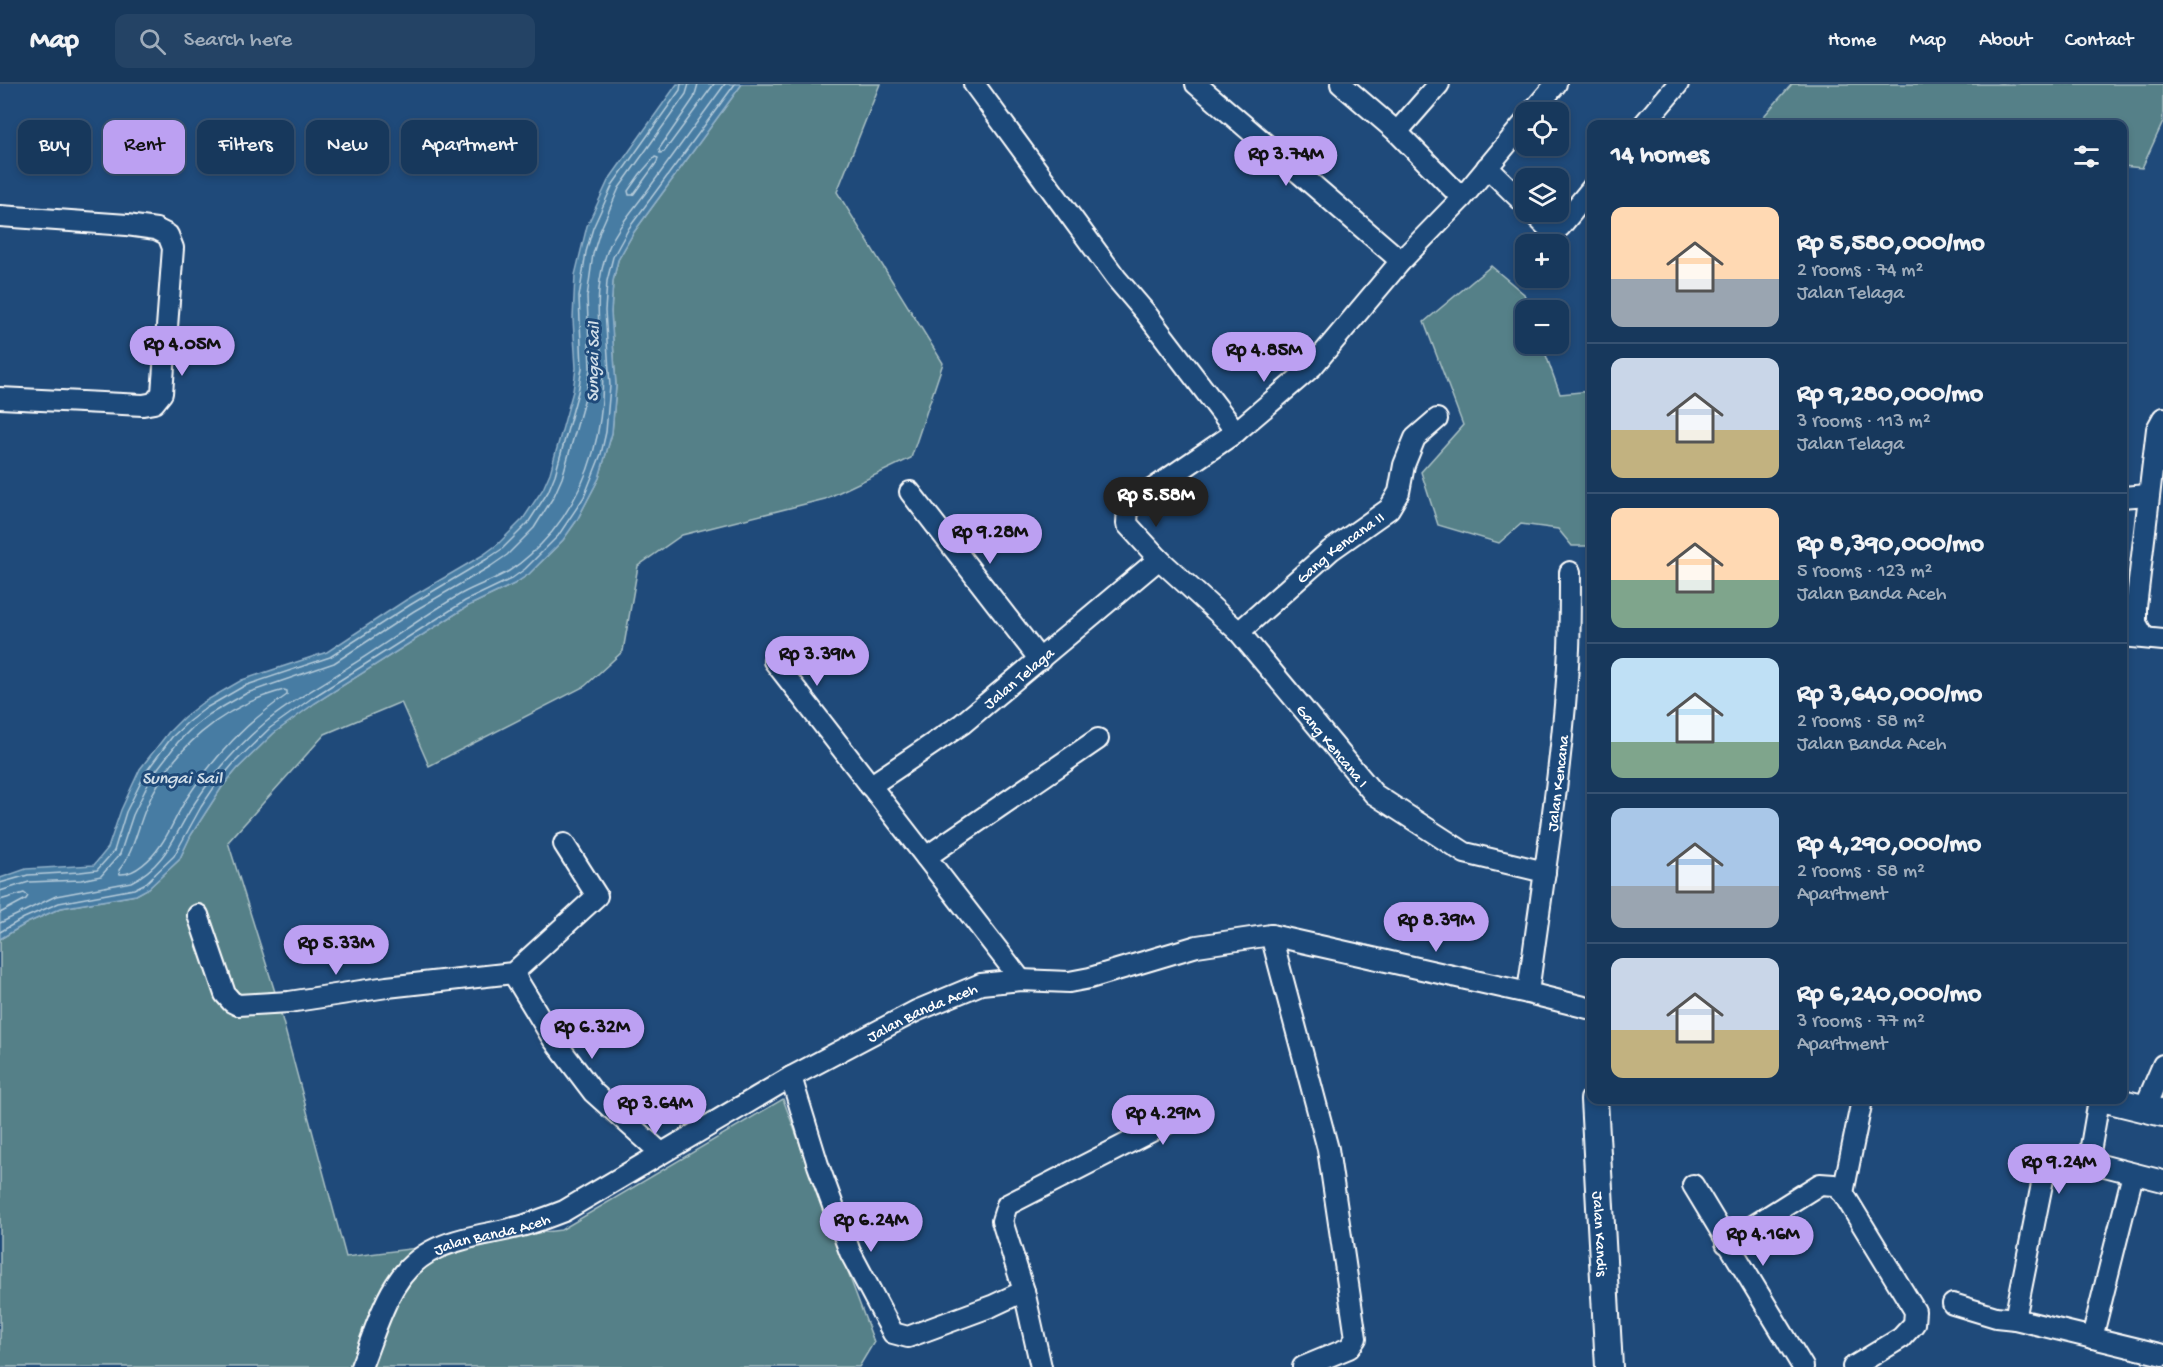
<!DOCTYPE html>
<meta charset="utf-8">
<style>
body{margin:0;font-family:"Gochi Hand",sans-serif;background:#244365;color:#f1f3f6;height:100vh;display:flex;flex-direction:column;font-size:22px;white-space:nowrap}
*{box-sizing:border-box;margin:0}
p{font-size:20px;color:#9eacbb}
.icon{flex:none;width:33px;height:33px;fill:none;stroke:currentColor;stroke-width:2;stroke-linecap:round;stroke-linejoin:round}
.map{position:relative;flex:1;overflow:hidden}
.drawer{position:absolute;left:1587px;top:36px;width:540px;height:984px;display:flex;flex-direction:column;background:#17385c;border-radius:12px;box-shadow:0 3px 9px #0003,0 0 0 2px #365272}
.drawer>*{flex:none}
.hud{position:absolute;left:18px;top:36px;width:570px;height:54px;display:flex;gap:12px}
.fabs{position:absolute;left:1515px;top:18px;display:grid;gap:12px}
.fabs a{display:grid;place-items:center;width:54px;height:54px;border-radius:12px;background:#17385c;box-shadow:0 3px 9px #0003,0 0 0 2px #365272;font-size:30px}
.price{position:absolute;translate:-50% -51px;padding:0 14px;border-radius:21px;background:#bca0f2;color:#111;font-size:20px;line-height:39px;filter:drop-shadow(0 2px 3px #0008)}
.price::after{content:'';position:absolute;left:50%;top:36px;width:18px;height:14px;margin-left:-9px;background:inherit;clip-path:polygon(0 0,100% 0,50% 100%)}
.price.active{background:#222;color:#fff}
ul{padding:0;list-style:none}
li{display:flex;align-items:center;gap:18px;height:150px;padding:0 24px}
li+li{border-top:2px solid #365272}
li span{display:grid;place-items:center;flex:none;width:168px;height:120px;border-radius:12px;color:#555}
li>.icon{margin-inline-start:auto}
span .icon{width:72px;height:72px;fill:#fffc;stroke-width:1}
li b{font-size:26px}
h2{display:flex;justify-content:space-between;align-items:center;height:72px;padding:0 24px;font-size:26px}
.pill{padding:0 21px;border-radius:12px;background:#17385c;box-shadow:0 3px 9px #0003,0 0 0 2px #365272;font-size:21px;line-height:54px}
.pill.active{background:#bca0f2;color:#111}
header{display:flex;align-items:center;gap:36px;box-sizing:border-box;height:84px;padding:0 30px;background:#17385c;border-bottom:2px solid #365272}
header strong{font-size:28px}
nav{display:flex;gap:33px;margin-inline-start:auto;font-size:21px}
.search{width:420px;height:54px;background:#244365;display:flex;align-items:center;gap:15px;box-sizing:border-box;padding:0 21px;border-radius:12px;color:#9eacbb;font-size:22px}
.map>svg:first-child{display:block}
.green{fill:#548088;stroke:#aac0c4;stroke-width:1.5}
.water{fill:#467ca3;stroke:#90b0c8;stroke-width:1.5}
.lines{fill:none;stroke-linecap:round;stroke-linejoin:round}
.shore{stroke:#b5cbda;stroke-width:1.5}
.minor-casing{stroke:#fff;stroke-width:24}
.tertiary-casing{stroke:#fff;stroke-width:30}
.minor{stroke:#1f4a7a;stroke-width:20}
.tertiary{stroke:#1f4a7a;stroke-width:26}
.labels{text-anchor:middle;stroke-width:6;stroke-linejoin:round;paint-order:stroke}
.street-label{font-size:16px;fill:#fff;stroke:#1f4a7a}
.water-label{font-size:18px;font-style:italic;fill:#d1dee8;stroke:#1f4a7a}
</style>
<header>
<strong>Map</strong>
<div class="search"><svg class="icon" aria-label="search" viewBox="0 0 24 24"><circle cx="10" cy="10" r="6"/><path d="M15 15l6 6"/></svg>Search here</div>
<nav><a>Home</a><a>Map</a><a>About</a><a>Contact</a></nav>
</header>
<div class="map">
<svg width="2163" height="1283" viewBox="0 0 2163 1283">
<rect width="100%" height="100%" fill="#1f4a7a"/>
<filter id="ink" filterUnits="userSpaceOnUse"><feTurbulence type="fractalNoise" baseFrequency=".0167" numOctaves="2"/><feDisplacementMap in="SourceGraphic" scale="12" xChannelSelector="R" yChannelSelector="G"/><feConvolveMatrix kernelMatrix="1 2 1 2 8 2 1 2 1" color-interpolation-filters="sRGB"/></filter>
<g filter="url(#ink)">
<path class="green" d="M742,0H880L837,108L943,279L911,374L825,415L682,451L638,482L623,567L585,602L429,682L401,618L325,650L228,758L275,908L346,1173L561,1146L783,1015L874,1258L859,1283H0V855L27,839L61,824L136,811L149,804L179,776L191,751L222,703L238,684L274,649L315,619L468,522L514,500L529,490L563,456L577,436L599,394L612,349L616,302L611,228L613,197L618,176L634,148Z
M1792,0H2163V38L2142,84L2123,82L2122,40H1757Z
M1491,182L1524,210L1530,226H1526V260H1542L1560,310L1591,307V462H1572L1558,445L1521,440L1499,459L1438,441L1421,388L1463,341L1424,238Z"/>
<path class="water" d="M677,0H742L634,148L618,176L613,197L611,228L616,302L612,349L599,394L577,436L563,456L529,490L514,500L468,522L315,619L274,649L238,684L222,703L191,751L179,776L149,804L136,811L61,824L27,839L0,855V794L26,785L94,781L108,764L121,726L140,685L168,649L184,633L202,619L242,596L327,568L406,516L483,471L498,460L523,435L543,405L550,389L573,307L576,284L573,235L575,191L587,142L608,97Z"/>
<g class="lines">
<path class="shore" d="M698,0L694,14L659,65L660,69L664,68L714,0
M655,73L658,74L657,78L633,111H629L628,107L640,90Z
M284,606L287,607V611C247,638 213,674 187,714C177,729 171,747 160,762C152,774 135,791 120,790L119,786C134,768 137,745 146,724C171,665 222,622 284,606Z
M0,799L28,791L80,788L97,786L114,767L126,728L146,688L172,653L188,638L206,624L244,602L330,573L410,521L487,475L502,465L528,439L548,408L555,391L578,308L582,284L579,213L586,168L593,144L613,100L680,6L681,0
M0,807L29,798L81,796L101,792L120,770L133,731L152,692L178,658L193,643L210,630L247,609L334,579L414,527L491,482L507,471L534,444L554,412L562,394L586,310L590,284L587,213L593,170L600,147L619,104L686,10L689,0
M0,816L24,809L28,812L26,815L0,829
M0,839L56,812L131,798C168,780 175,748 196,717C216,687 239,661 266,638C292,616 322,601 350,582C387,559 423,532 461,510C477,501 494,496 509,487C525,477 540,462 552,448C591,400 606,340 602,279C599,243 594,209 605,174C612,149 632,127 647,107C673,71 699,36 725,0
M0,848L24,834L59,819L134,805L146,799L174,772L201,723L217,699L234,679L270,644L312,614L465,517L511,495L525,485L558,452L584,413L601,370L606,348L610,302L605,227L607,197L613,173L629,144L735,0"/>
<defs>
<g id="minor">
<path d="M974,0L1116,194L1145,228L1236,348"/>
<path d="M1196,0L1401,177"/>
<path d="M1341,0L1397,48L1462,114"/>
<path d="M1532,28L1556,0"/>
<path id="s1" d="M1526,37L1462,114L1401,177L1312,283L1236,348L1128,422L1127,440L1159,475L1239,548L1374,710L1465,769L1545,788"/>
<path d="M1644,40L1678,0"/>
<path d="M1397,48L1439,0"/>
<path d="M1487,83L1526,121"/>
<path d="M1532,128L1550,146L1560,143L1592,104"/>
<path d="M0,132L127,141L156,145L168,151L173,164L162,309L154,319L143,321L0,314"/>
<path d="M910,408L1040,576"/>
<path d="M2122,413L2148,411"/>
<path id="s2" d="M1239,548L1331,466L1389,425L1399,408L1404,381L1415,354L1437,335"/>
<path d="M2122,552L2163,556"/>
<path d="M2144,553L2136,539V523L2157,345L2163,334"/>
<path d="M774,577L1021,896"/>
<path id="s3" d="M870,702L962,640L1159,475"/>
<path d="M926,773L1098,655"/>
<path d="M198,831L225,910L232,918L238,921L289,918L387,903L513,889L597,812L564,760"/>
<path d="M1271,851L1328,1065L1356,1254L1349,1264L1303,1283"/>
<path d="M513,889L553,955L593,1008L661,1069"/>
<path id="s4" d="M1528,909C1543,794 1563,680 1569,565C1570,540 1570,514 1570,488"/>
<path d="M791,993L818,1081L850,1168L893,1249L908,1253L992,1222L1024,1207"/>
<path d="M2145,1023L2163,981"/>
<path d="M2085,1077L2163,1097"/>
<path d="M1693,1101L1803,1283"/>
<path d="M1843,1109L1862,1016"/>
<path d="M1726,1159L1820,1100L1834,1101L1843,1109L1915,1227L1914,1240L1901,1254L1853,1283"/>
<path d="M1953,1220L1996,1233L2015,1235L2163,1271"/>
<path d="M2015,1235L2045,1085C2058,1071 2068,1075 2085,1077L2090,1068L2099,1016"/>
<path d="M2092,1254L2133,1090"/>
<path id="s5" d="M361,1283C371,1258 381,1224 395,1202C425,1152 476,1155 525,1141C538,1137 551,1132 564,1127L791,993L916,927L981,900L1021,896L1069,898L1090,894L1197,862L1271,851L1528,909L1592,925"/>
<path d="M1041,1283L1024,1207L1002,1137L1007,1121L1183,1031"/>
</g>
<g id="tertiary">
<path id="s6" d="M1594,1016L1609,1283"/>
<path d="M2110,1016L2163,1029"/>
</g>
</defs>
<use href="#minor" class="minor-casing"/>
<use href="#tertiary" class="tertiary-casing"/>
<use href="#minor" class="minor"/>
<use href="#tertiary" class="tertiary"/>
</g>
</g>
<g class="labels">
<g class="street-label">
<text dy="6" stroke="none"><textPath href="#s2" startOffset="132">Gang Kencana II</textPath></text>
<text dy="6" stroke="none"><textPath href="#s3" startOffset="184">Jalan Telaga</textPath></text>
<text dy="6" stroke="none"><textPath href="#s1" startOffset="878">Gang Kencana I</textPath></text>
<text dy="6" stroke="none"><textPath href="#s4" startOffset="212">Jalan Kencana</textPath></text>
<text dy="6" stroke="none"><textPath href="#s5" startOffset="688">Jalan Banda Aceh</textPath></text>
<text dy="6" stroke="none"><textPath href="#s5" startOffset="202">Jalan Banda Aceh</textPath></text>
<text dy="6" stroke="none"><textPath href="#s6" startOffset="134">Jalan Kandis</textPath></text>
</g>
<g class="water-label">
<text transform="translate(592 278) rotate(-89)" y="6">Sungai Sail</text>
<text x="182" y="699">Sungai Sail</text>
</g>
</g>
</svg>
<div class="fabs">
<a><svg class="icon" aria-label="locate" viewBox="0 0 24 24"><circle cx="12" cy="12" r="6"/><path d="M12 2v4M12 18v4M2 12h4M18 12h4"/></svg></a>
<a><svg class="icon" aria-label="layers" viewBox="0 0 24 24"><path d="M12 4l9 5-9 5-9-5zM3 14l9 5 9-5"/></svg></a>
<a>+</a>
<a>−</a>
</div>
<b class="price" style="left:1286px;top:103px">Rp 3.74M</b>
<b class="price" style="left:182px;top:293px">Rp 4.05M</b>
<b class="price" style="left:1264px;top:299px">Rp 4.85M</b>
<b class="price active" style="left:1156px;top:444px">Rp 5.58M</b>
<b class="price" style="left:990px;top:481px">Rp 9.28M</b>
<b class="price" style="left:817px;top:603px">Rp 3.39M</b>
<b class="price" style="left:1436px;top:869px">Rp 8.39M</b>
<b class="price" style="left:336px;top:892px">Rp 5.33M</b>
<b class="price" style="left:592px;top:976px">Rp 6.32M</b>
<b class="price" style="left:655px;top:1052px">Rp 3.64M</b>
<b class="price" style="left:1163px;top:1062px">Rp 4.29M</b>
<b class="price" style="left:2059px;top:1111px">Rp 9.24M</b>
<b class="price" style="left:871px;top:1169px">Rp 6.24M</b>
<b class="price" style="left:1763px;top:1183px">Rp 4.16M</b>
<div class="hud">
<a class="pill">Buy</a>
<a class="pill active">Rent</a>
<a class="pill">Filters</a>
<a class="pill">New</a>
<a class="pill">Apartment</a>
</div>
<section class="drawer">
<h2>14 homes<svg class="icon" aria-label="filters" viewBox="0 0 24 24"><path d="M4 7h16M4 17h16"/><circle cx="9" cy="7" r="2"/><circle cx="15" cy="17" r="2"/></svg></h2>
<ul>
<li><span style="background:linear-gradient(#ffd9b3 60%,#9aa5b1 0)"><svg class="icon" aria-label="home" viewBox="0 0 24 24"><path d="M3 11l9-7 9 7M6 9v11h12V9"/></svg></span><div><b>Rp 5,580,000/mo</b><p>2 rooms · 74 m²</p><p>Jalan Telaga</p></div></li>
<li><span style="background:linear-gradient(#c9d6e8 60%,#c2b280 0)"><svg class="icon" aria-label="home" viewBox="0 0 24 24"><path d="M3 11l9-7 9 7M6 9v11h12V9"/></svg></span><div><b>Rp 9,280,000/mo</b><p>3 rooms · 113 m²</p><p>Jalan Telaga</p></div></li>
<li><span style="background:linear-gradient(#ffd9b3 60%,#7fa58c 0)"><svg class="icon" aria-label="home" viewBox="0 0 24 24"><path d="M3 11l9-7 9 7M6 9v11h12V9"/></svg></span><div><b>Rp 8,390,000/mo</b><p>5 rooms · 123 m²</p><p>Jalan Banda Aceh</p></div></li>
<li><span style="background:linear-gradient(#bfe0f5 70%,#7fa58c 0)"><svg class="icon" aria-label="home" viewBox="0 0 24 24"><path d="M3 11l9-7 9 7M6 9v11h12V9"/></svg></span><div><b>Rp 3,640,000/mo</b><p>2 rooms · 58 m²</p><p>Jalan Banda Aceh</p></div></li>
<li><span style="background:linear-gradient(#a9c7e8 65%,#9aa5b1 0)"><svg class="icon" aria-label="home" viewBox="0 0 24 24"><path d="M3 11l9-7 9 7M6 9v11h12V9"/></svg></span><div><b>Rp 4,290,000/mo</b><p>2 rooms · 58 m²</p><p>Apartment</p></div></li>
<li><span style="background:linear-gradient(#c9d6e8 60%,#c2b280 0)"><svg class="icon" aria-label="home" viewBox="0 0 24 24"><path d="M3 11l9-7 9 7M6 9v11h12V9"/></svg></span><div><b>Rp 6,240,000/mo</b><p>3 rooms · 77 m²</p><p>Apartment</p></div></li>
</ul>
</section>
</div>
